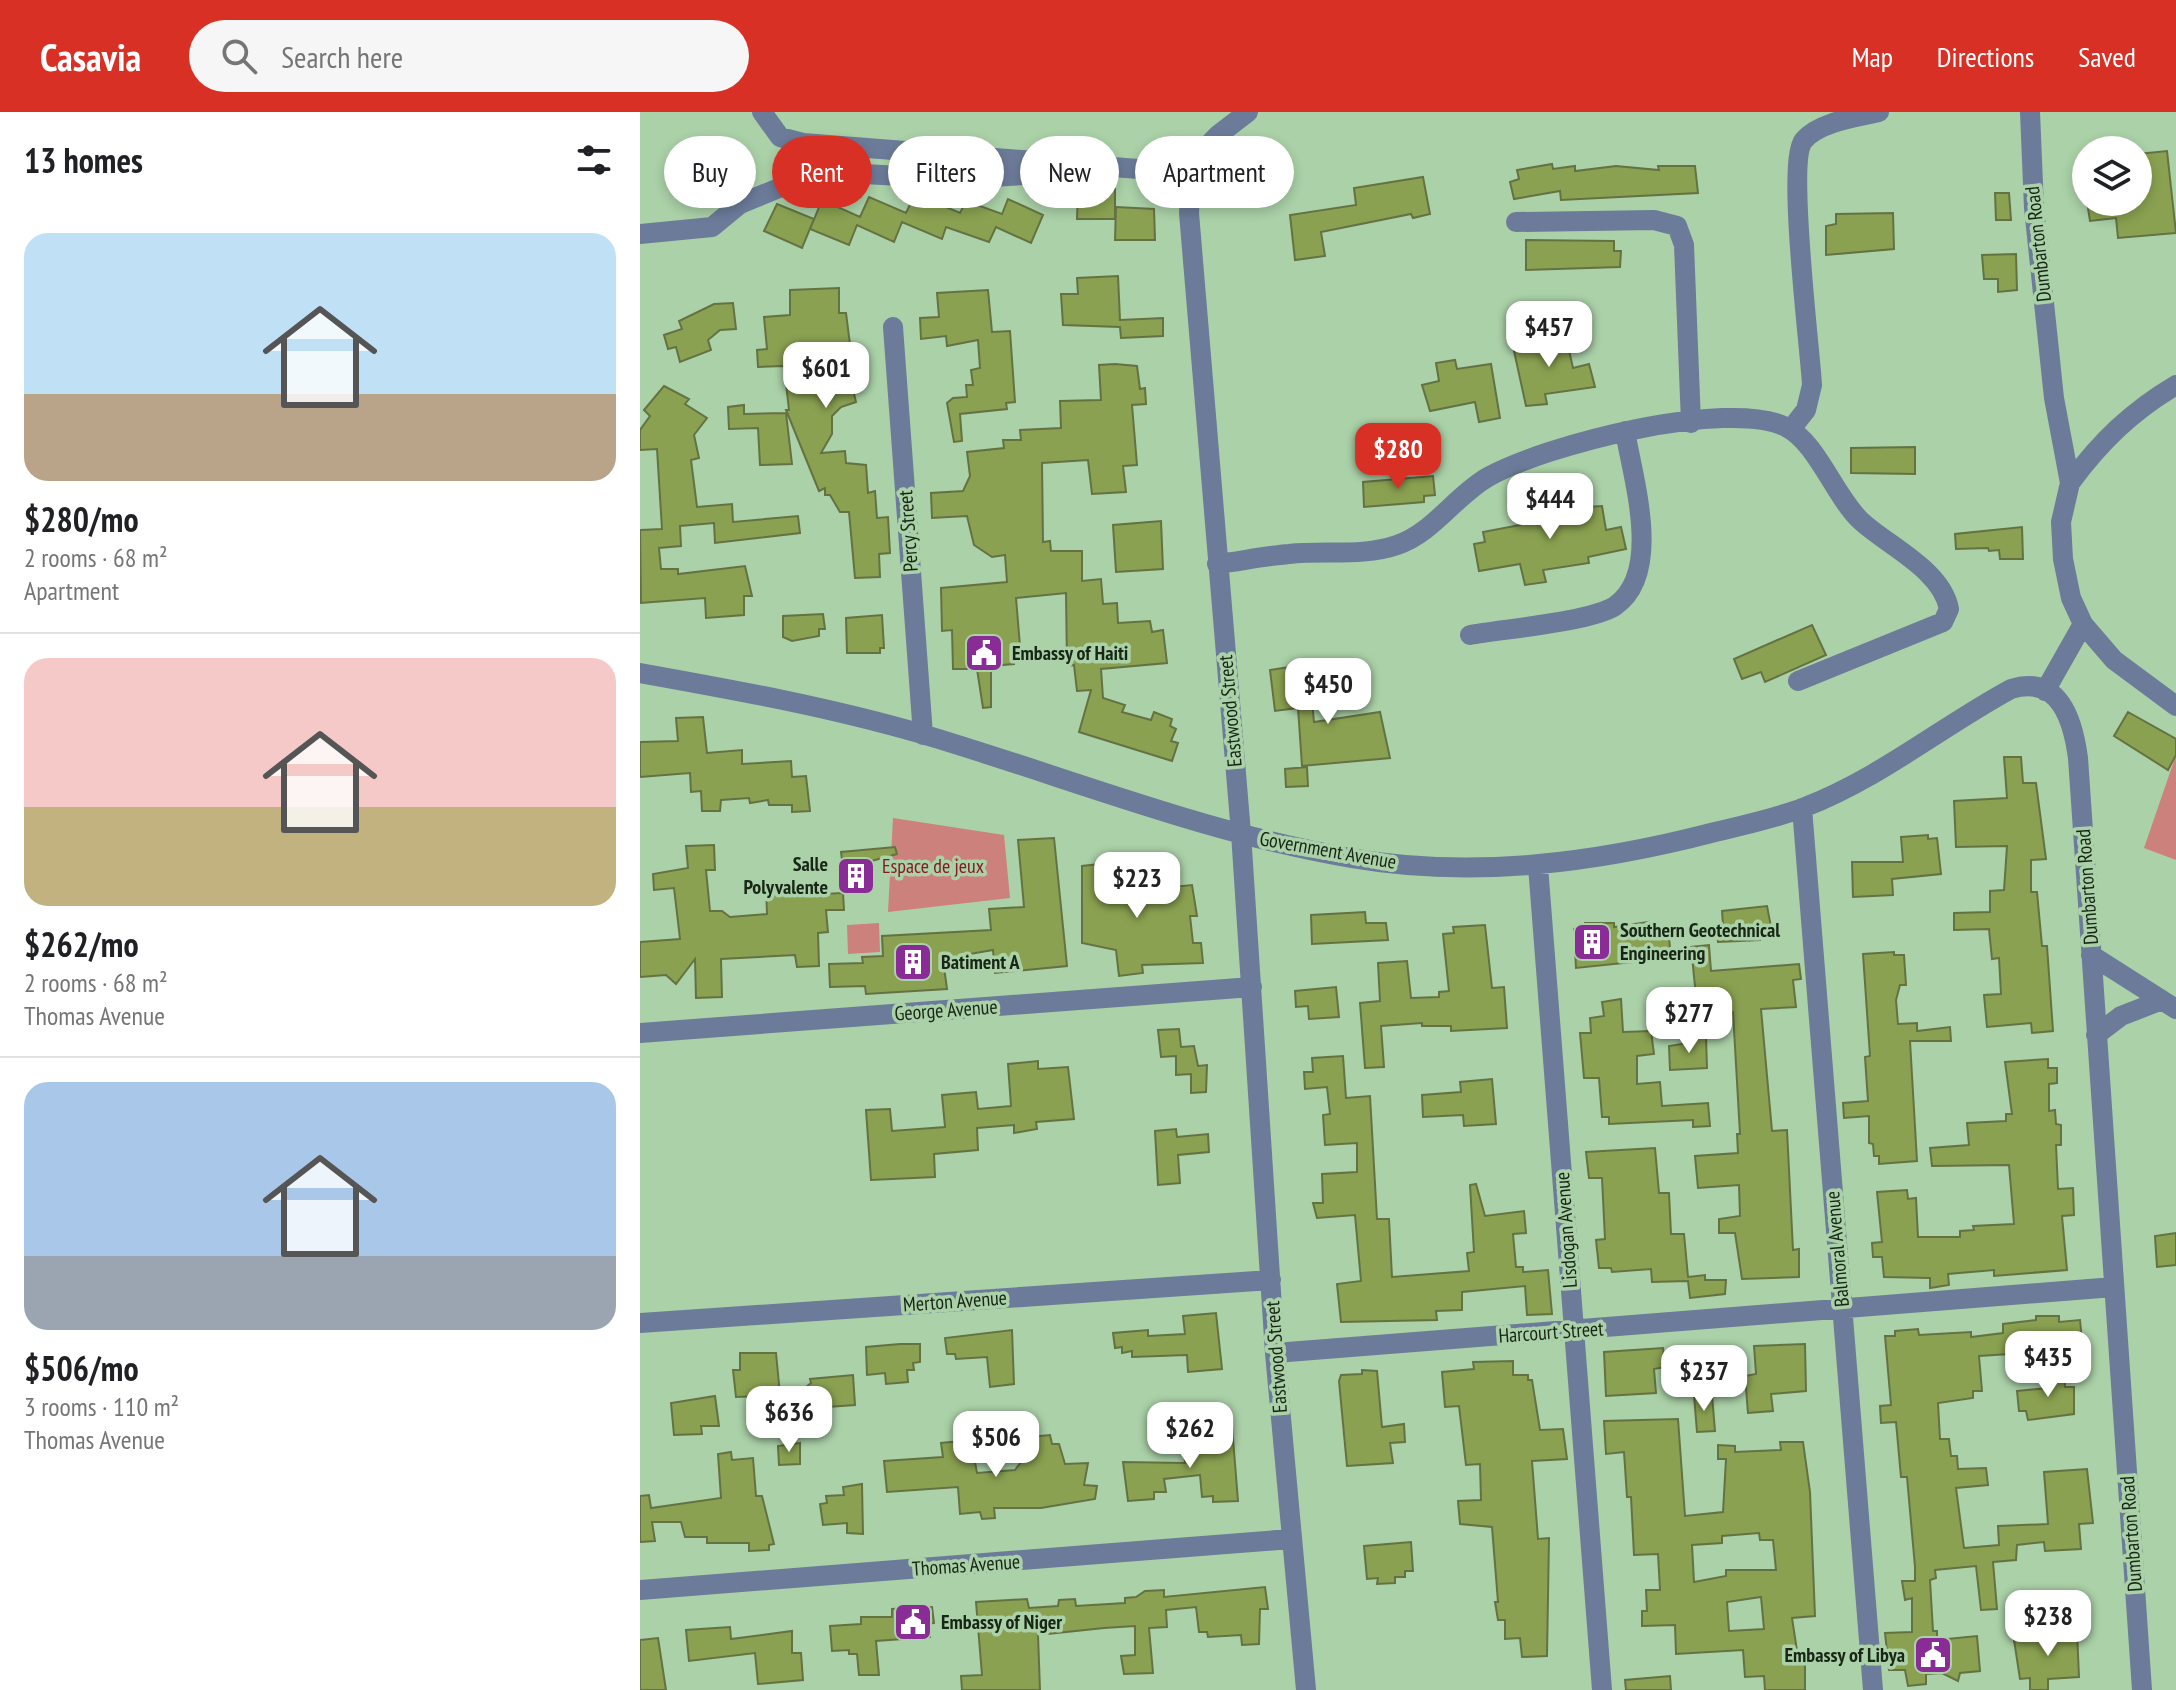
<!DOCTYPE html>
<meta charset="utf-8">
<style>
body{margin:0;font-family:"PT Sans Narrow",sans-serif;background:#f6f6f6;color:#202124;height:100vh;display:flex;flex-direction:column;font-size:30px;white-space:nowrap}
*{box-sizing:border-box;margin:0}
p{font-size:26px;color:#757577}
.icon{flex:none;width:44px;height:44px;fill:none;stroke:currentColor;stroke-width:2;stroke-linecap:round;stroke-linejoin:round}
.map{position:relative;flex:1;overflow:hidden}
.details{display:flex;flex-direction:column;background:#fff;width:640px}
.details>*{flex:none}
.banner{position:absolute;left:24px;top:24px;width:760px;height:72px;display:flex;gap:16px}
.buttons{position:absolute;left:1432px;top:24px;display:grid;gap:16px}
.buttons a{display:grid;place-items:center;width:80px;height:80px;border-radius:50%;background:#fff;box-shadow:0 4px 12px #0003;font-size:40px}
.price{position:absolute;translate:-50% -68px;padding:0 18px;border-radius:16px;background:#fff;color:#222;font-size:26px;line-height:52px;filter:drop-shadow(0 2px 4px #0008)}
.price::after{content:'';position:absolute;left:50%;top:48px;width:24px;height:18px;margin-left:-12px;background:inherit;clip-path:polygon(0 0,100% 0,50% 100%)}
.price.current{background:#d93025;color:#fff}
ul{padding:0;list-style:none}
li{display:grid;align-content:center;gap:16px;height:424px;padding:0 24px}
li+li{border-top:2px solid #e0e0e0}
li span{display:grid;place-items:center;height:248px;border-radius:24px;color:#555}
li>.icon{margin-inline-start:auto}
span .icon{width:144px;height:144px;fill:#fffc;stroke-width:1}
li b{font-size:34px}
h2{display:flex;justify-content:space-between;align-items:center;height:96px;padding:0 24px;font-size:34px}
.tag{padding:0 28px;border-radius:36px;background:#fff;box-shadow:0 4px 12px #0003;font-size:28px;line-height:72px}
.tag.current{background:#d93025;color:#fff}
header{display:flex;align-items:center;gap:48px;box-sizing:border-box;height:112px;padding:0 40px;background:#d93025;color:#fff}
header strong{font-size:38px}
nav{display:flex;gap:44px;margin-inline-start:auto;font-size:28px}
.search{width:560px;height:72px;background:#f6f6f6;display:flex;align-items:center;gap:20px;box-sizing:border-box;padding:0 28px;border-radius:44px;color:#757577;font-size:30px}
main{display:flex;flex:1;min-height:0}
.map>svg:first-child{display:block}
.green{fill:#cd817d}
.building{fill:#8aa151;stroke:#647243;stroke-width:2;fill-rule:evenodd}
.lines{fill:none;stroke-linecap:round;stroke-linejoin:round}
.minor{stroke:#6c7b99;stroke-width:20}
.labels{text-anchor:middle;stroke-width:7;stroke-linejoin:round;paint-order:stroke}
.street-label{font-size:20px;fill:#182616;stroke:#abd1a8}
.poi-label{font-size:20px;font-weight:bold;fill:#182616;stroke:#abd1a8;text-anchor:start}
.park-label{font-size:20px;fill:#841b23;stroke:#abd1a8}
</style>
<header>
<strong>Casavia</strong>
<div class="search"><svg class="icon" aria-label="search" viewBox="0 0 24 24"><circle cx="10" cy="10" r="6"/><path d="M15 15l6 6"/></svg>Search here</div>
<nav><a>Map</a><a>Directions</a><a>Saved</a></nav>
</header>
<main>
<section class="details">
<h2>13 homes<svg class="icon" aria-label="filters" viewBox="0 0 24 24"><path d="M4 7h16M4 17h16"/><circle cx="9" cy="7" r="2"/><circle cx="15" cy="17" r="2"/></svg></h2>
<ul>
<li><span style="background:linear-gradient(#bfe0f5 65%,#b9a48a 0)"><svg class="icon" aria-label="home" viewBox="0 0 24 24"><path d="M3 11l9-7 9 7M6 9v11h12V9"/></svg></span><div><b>$280/mo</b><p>2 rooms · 68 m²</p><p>Apartment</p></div></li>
<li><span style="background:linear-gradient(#f6c9c9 60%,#c2b280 0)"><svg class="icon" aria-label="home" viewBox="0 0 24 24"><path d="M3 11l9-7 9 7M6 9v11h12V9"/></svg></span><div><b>$262/mo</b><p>2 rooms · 68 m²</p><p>Thomas Avenue</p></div></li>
<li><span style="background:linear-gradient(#a9c7e8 70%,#9aa5b1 0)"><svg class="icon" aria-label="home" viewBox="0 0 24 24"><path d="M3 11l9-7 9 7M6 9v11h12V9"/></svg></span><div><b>$506/mo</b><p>3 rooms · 110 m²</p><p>Thomas Avenue</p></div></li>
</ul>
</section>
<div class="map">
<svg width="1536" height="1578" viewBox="0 0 1536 1578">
<rect width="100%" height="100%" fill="#abd1a8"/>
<path class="green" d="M1535,646H1536V748L1504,736Z
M253,706L364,723L370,786L248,800Z
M239,811L240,840L208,842L207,813Z"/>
<path class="building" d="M1527,39L1536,121L1478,126L1476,106L1450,109L1447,90H1498V42Z
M912,52L913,57L935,54V59L976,54L1019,58L1018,54H1055L1058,81L921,88L920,79L874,87L870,70L879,67L877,58Z
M783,65L790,102L773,106L771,102L681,120L685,144L655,148L650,103L716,93L714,76Z
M468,75L475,77V107H437L438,78Z
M1355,81H1369L1371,108H1356Z
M275,82L320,101L326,89L362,102L368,87L403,103L391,131L356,115L349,130L306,115L302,127L262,110L254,130L217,113L209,133L170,117L182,88L220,105L229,85L266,101Z
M137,92L174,107L162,136L124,119Z
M476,95L514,97L515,128H475Z
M1253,101L1254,137L1186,143V114L1196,112V102Z
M886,128L974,129V139H981L980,155L886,158Z
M1376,142L1377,178L1358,180V167H1344L1342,143Z
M478,164L480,208L523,206V224L481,226L480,215L423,213L421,182H438L437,166Z
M199,176V201H206L212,248H218L220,269H211L216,290L201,295L192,304V322L181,341L205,339L206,351L226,353L228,381L235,379L237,406L248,405L250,441L239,442L240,465L215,466L209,400H200L190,383H185V376L179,379L146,298H149L144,254L118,255L117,238L127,237L124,205L150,203V178Z
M348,178L352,220L370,219L375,290L366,291L367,297L320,302L322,329L314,330L307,291L313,286L327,285L326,273H333L331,258L340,256L338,228L307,234L306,224L281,227L280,206L299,205L297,181Z
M93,191L96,217L80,218L68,228L71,238L40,250L36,235L28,237L24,223L42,217L39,209L74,192Z
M906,214L910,233L927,229L933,256L949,252L955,275L905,282L907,292L886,294L874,239L891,236L888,218Z
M815,248L817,257L851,252L860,306L839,310L835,290L790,299L782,273L799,269L796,251Z
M475,252L497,254L500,277L505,276L506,292L492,293L497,353L483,354L486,380L452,382L448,348L402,351L403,430L410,429L411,439H442V469L461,467L463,492L477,491L478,511L510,509L512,520L523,518L527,551L461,557L463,586L485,593L482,600L511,608L514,600L532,607L530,614L536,617L531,629L538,631L532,649L439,620L451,578L437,579L434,553L427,554L426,481L376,486L380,534H374V552L351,554V595L343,596L337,557H313L312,518L302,519L301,476L367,470L365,443L352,445L334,433L327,404L292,406L291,381L323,379L330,364L327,340L364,336L363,328H381L380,318L421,316L420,289L461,288L459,253Z
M24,274L49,287L45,292L67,306L54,323L59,346L51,348L57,395L92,392L93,410L158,404L160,421L75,431L74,411L40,414L41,434L19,436L21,457H38V462L105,454L112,484H104V503L66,506L65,486L1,491L0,418L22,417L17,337L0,338V318L10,304L4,298Z
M104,293V302L146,301L152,352L120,353L118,316L89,317L88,295Z
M1275,335V362L1211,361V336Z
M793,364L795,383L784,384V390L724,395L723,370Z
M945,386L947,395L962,394L966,418L981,415L986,437L948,445L949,451L903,458L906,470L885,473L880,452L839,459L834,432L845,430L843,420L880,413L878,405L915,399L914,390Z
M521,409L523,457L476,460L473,413Z
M1382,415L1383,447H1360L1359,438L1349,439L1348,436L1316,437L1315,422Z
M183,502L185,517H179V524L152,529L143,525V504Z
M242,503L244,536H240V541H207L206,506Z
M1172,513L1186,543L1125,570L1121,560L1102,567L1094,547Z
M663,553L665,580L671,579L674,610L740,600L750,646L662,654L658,596L635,599L630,558Z
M1488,600L1536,627V643L1528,658L1474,624Z
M63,605L67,641L102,638V652L151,649L152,665L166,664L170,699L152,700V693H129L128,688L110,691L109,686L81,688L80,699H62L61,679L51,680L50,661L0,665V630L38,629L36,606Z
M1364,645H1381L1383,671H1396L1406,747L1391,748V780H1397L1402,834H1407L1413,919L1392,921L1391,911L1347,915L1344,883L1361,882L1359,846L1352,847L1349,817L1314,818V801L1350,800V779L1364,778L1367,734L1316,735L1314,689L1367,686Z
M667,655L668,674L646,675L645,657Z
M1288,723V727L1297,726L1301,762L1252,767L1253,783L1213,785L1212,750H1263L1261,725Z
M414,726L427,854L355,861L353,838L324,843V855H304L307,877L226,882L225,874L190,875L189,852L223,851L222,845L243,844L242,824L351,818L349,797L384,795L378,728Z
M74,733L75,758H66L70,799H82L90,805L127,802L126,774L161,772V783L203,781L204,798H186L188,820L178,821L179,854L157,855L155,843L81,847L82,885L56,886L55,847L36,872L26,863L0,865V830L40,827L34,776L14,778L13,762L48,756L46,734Z
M255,735L257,742L228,750L230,778L206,779L201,740Z
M488,749L492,779L552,773L557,804H550L553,831H561L563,851L502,853L503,861L479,864L476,838L442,831V754Z
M1127,794L1132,820L1120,821V828L1078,830L1077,814L1083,813L1082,799Z
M725,800L726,811H746L748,828L672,832L671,803Z
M1009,810V818L1019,817V825H1029L1031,846L936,856L934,817L945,816V811H974V815Z
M845,813L852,876L864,875L867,916L811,919V914H782V911L741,914L744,955L725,956L720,891L740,889L738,851L767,849L771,886L799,885V880L809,879L803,822L814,821L813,815Z
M1069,833L1071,859L1159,852L1161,867L1153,868L1156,895L1121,897L1132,1019L1147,1018L1153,1138L1159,1137V1165L1102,1167L1095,1121H1079V1107L1100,1104L1099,1073L1058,1076L1055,1044L1098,1041L1097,1022H1100L1093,900L1052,904L1051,885L1056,884L1051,835Z
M1254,840V843H1264L1266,873H1260L1256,888L1258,912L1277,911V919L1310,915L1311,929H1270L1277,1049L1239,1052V1044H1234L1233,1032L1229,1031V1004L1204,1006L1203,991L1228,989L1225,945L1230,944L1223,842Z
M696,875L699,905L669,907L668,894L656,895L655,879Z
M981,887L983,920L1011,919L1014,942L997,944V972L1020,970L1022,994L1068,991L1070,1014L1053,1015V1008L969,1012V1005H962L959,966H944L940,921H951L950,906L964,904L962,890Z
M539,917L541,935L554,934L558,954L567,953L566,980L551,981V962L536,963V944L521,945L518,918Z
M1066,925L1067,956L1030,958L1029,934L1048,931V926Z
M703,944L706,986L730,984L737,1107H749L752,1165L829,1159L827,1141L834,1140L830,1073L836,1072L845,1104L884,1099L886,1121L873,1122L876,1155H883V1160L908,1158L912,1202L887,1203L885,1174L822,1180V1198L796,1199L797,1208L701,1210L697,1172L721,1169L715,1103L677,1106L673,1091H683L682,1062L717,1060V1031L685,1033L683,1003L690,1002L687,975L665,977L664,960H673L672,946Z
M1408,947V956H1417V971L1409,972V999L1415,998L1416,1012L1421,1013V1033H1416L1418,1077L1433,1076L1434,1103L1422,1104L1427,1158L1354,1164V1158L1308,1162L1309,1173L1290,1176V1166L1244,1165L1242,1145H1233L1232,1131L1242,1130L1237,1080L1267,1078L1268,1087L1276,1086L1278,1125H1320V1119L1334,1118L1333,1114L1374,1112L1369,1053L1292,1054L1290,1036L1329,1033L1327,1011L1366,1009V1002H1372L1365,950Z
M398,949V957L428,955L434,1007L396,1010L397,1017L374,1021V1013L337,1016L338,1038L294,1042L295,1065L231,1068L226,998L250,997L252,1019L305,1015L302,983L336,980L338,997L371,994L368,952Z
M852,967L856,1012L824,1014L823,1003L783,1005L782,983L821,980L820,970Z
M536,1017L537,1025L568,1022L569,1040L538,1043L540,1071L518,1073L515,1019Z
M1015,1036L1019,1081H1029L1031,1122H1044L1048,1165L1065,1163V1168H1086L1085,1182L1050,1186L1048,1169L1012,1170L1011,1157L972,1160L971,1156H959L956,1128L965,1127L962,1066H949L946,1040Z
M1536,1121V1153L1517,1155L1515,1124Z
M576,1201L582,1257L548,1260L547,1243L492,1245V1239L482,1241V1235L475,1236L473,1221L508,1218V1224L545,1222L543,1204Z
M1396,1204H1419V1210L1440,1208L1442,1228L1417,1231L1418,1239L1339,1244L1342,1279H1333V1286L1298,1291L1300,1327H1309L1311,1344H1317L1318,1357L1346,1356L1348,1373L1316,1376L1324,1436L1359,1433L1358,1414L1408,1412L1404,1360L1447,1357L1453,1411L1439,1412L1441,1437L1405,1439L1404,1430L1377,1433L1376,1448L1353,1450L1357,1497L1341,1498L1336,1454L1295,1458L1296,1466L1290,1468L1293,1519H1297V1528L1337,1524L1340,1559L1320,1561L1318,1569L1302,1561L1286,1562V1572L1268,1574L1265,1558H1249L1245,1521L1272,1520V1486L1265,1488L1262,1469H1275V1455L1267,1365H1261L1256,1310L1241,1311L1240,1294L1251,1293L1245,1224H1255V1219L1278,1217L1279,1223L1331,1220V1225L1363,1221V1212L1396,1208Z
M372,1218L374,1272L350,1275L347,1245L316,1247L315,1242H307L305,1226Z
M260,1232H280V1250L273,1251L274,1258H267L268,1270L246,1272L245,1261L227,1263L226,1235Z
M1165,1232L1166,1279L1131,1282L1133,1299L1108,1301L1105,1264L1116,1262L1114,1234Z
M1023,1236L1025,1255L1014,1257L1016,1281L966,1284L964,1240Z
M100,1241H136L141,1293H120L121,1284L96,1285L93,1258H100Z
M873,1249V1263H888V1268H892L900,1318L923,1317L927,1347L892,1349L898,1427L909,1426L907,1544L882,1545L880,1526L865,1527V1508H858L855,1490H858L852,1415L820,1412L818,1389L841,1388L840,1352L826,1353L819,1294L805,1295L802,1260L834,1257L833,1250Z
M722,1258L737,1259L742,1315L764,1312L765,1330L750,1331L753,1351L707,1354L699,1269L701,1263L722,1262Z
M1424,1258L1425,1275H1434V1302L1388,1308L1386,1299H1379L1377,1279L1408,1276V1259Z
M213,1263L215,1293L173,1296L172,1288L160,1280L171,1271L170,1267Z
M1054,1283H1072L1075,1319L1057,1320Z
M75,1284L79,1314H61L62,1322L34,1323L31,1291Z
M1038,1307L1045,1404L1083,1400L1086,1347H1078V1333L1095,1334V1340L1141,1338L1140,1330H1163L1170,1380L1175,1504L1152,1506L1159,1552H1165V1578H1125L1124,1564L1105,1565L1103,1538L1036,1542L1035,1513L1002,1514V1499H1007L1006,1478H1020L1018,1442L994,1443L991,1385H987L984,1340L966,1342L964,1309ZM1119,1421L1120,1428H1133L1136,1458H1086V1464L1054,1470L1052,1433L1082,1431V1424ZM1121,1485L1124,1517L1089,1519L1087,1490Z
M592,1314L598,1389L573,1390V1384L562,1385L560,1363L524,1367L526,1380H514V1387L488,1389L483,1350L545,1351L544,1338L567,1336L565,1316Z
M410,1323L412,1332H419L425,1352L448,1351L444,1373L457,1374L455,1387L401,1396H354L355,1406L342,1407L340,1400L320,1402L318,1375L247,1380L244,1349L303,1345L301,1331L331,1328L337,1361L375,1358L390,1338V1325Z
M160,1331V1352L139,1353L138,1334Z
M91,1340L92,1348L113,1346L116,1384H122L134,1432L129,1433V1438L109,1439V1431H67V1425H45L41,1410H12L15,1429L0,1430V1384L9,1383L11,1396L81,1386L78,1342Z
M222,1372L223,1422L207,1421V1411L183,1413L180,1392L187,1391L186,1384L204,1383L203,1375Z
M771,1430L773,1459H765V1465H755V1471L737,1472L738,1466L727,1467L724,1434Z
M625,1475L628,1497H620L619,1532L602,1533L601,1523L568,1525L567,1520H559L556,1495L526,1498L527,1515L509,1516L513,1561L484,1562L481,1544L495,1543V1514L464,1516L398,1523L400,1578H322L321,1564L342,1563L336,1490L387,1487L389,1496L418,1494L419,1488L435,1487L436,1494L485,1491V1486L496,1485L505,1479L524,1478V1485Z
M292,1495L294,1511L289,1512L290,1525L236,1529L239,1563H219L217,1542H209V1538L192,1539L190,1514L221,1512V1505H252V1497Z
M90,1515L91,1527L152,1519V1541H161L163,1568L118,1572L115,1541L49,1549L46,1518Z
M1409,1519H1437L1439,1565L1408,1567V1578H1390V1566L1380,1567L1374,1528L1409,1525Z
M18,1526L26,1578H0V1528Z
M1030,1564L1031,1578H986L985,1568Z"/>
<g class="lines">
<path class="minor" d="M122,0L140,25L163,31L550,61
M608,0L578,23L552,50L549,101L601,721L635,1241L666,1578
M1390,0L1394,96L1414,286L1430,371L1421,410L1423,447L1431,486L1443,512L1405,579
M876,110L1014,108L1037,114L1044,133L1051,311
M0,122L72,115L100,92L151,71L224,62L316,67L386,63L414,55
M253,215L283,623
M1151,317L1166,298L1172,273C1170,235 1146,48 1164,28C1179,10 1217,5 1239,0
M1430,371C1460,330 1492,299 1536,273
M577,452C601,449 625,444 649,442C684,438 723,445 757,433C793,421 815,384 848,365C905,333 1088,286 1146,315C1177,330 1195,385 1221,409C1248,434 1302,458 1309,497L1303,510L1158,569
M1443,512L1474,548L1536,594
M830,523C863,517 950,510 975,494C1023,461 993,367 985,319
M0,561C95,578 189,595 282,622C424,664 564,721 711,746C833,767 956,751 1075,720C1105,713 1137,706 1165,695C1240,666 1301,615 1371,577C1420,562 1433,609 1438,646L1502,1578
M1162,696L1233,1578
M898,754L962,1578
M1451,843L1536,897
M0,921L612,875
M1456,923L1481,904L1522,888
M0,1211L631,1168
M635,1241L1474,1175
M0,1478L651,1427"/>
</g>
<defs>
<symbol id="civic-square" viewBox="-11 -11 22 22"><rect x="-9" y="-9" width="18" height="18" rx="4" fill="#892c96" stroke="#abd1a8"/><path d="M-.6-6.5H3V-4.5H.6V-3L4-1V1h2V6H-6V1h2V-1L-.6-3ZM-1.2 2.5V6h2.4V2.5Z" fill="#fff"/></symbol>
<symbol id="building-square" viewBox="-11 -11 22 22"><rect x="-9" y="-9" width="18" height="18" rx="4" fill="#892c96" stroke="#abd1a8"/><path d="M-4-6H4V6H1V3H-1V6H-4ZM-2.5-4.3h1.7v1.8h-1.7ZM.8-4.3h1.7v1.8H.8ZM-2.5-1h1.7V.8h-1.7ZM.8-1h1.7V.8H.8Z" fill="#fff"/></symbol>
</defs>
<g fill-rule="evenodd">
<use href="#civic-square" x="322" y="519" width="44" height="44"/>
<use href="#building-square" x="194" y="742" width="44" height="44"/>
<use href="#building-square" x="930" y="808" width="44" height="44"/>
<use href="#building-square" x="251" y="828" width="44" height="44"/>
<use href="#civic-square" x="251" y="1488" width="44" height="44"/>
<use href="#civic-square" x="1271" y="1521" width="44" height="44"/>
</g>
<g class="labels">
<g class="street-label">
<text transform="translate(1398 132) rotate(-96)" y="7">Dumbarton Road</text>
<text transform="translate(268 419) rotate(-94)" y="7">Percy Street</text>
<text transform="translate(590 599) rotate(-95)" y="7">Eastwood Street</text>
<text transform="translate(688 738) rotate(10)" y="7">Government Avenue</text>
<text transform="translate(1447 775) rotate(-94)" y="7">Dumbarton Road</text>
<text transform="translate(306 898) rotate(-4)" y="7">George Avenue</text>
<text transform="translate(926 1118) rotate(-94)" y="7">Lisdogan Avenue</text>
<text transform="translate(1197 1137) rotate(-95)" y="7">Balmoral Avenue</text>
<text transform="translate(315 1189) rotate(-4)" y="7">Merton Avenue</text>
<text transform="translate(911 1220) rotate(-4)" y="7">Harcourt Street</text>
<text transform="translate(636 1245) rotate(-94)" y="7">Eastwood Street</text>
<text transform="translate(1491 1422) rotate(-94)" y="7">Dumbarton Road</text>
<text transform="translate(326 1453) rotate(-4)" y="7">Thomas Avenue</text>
</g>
<g class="poi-label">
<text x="372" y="548">Embassy of Haiti</text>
<text x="188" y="759" text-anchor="end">Salle<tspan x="188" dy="23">Polyvalente</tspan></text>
<text x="980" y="825">Southern Geotechnical<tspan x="980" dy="23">Engineering</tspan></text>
<text x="301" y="857">Batiment A</text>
<text x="301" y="1517">Embassy of Niger</text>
<text x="1265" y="1550" text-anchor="end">Embassy of Libya</text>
</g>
<g class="park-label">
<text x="293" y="761">Espace de jeux</text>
</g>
</g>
</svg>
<div class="buttons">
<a><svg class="icon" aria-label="layers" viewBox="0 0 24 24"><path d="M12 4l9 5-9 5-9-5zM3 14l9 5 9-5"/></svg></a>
</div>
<b class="price" style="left:909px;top:257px">$457</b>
<b class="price" style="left:186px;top:298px">$601</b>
<b class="price current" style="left:758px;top:379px">$280</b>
<b class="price" style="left:910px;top:429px">$444</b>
<b class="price" style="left:688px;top:614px">$450</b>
<b class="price" style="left:497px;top:808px">$223</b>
<b class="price" style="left:1049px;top:943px">$277</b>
<b class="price" style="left:1408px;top:1287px">$435</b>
<b class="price" style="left:1064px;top:1301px">$237</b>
<b class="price" style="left:149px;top:1342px">$636</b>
<b class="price" style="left:550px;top:1358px">$262</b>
<b class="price" style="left:356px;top:1367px">$506</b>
<b class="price" style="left:1408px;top:1546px">$238</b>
<div class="banner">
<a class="tag">Buy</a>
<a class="tag current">Rent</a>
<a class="tag">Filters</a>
<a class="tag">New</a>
<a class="tag">Apartment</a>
</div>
</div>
</main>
